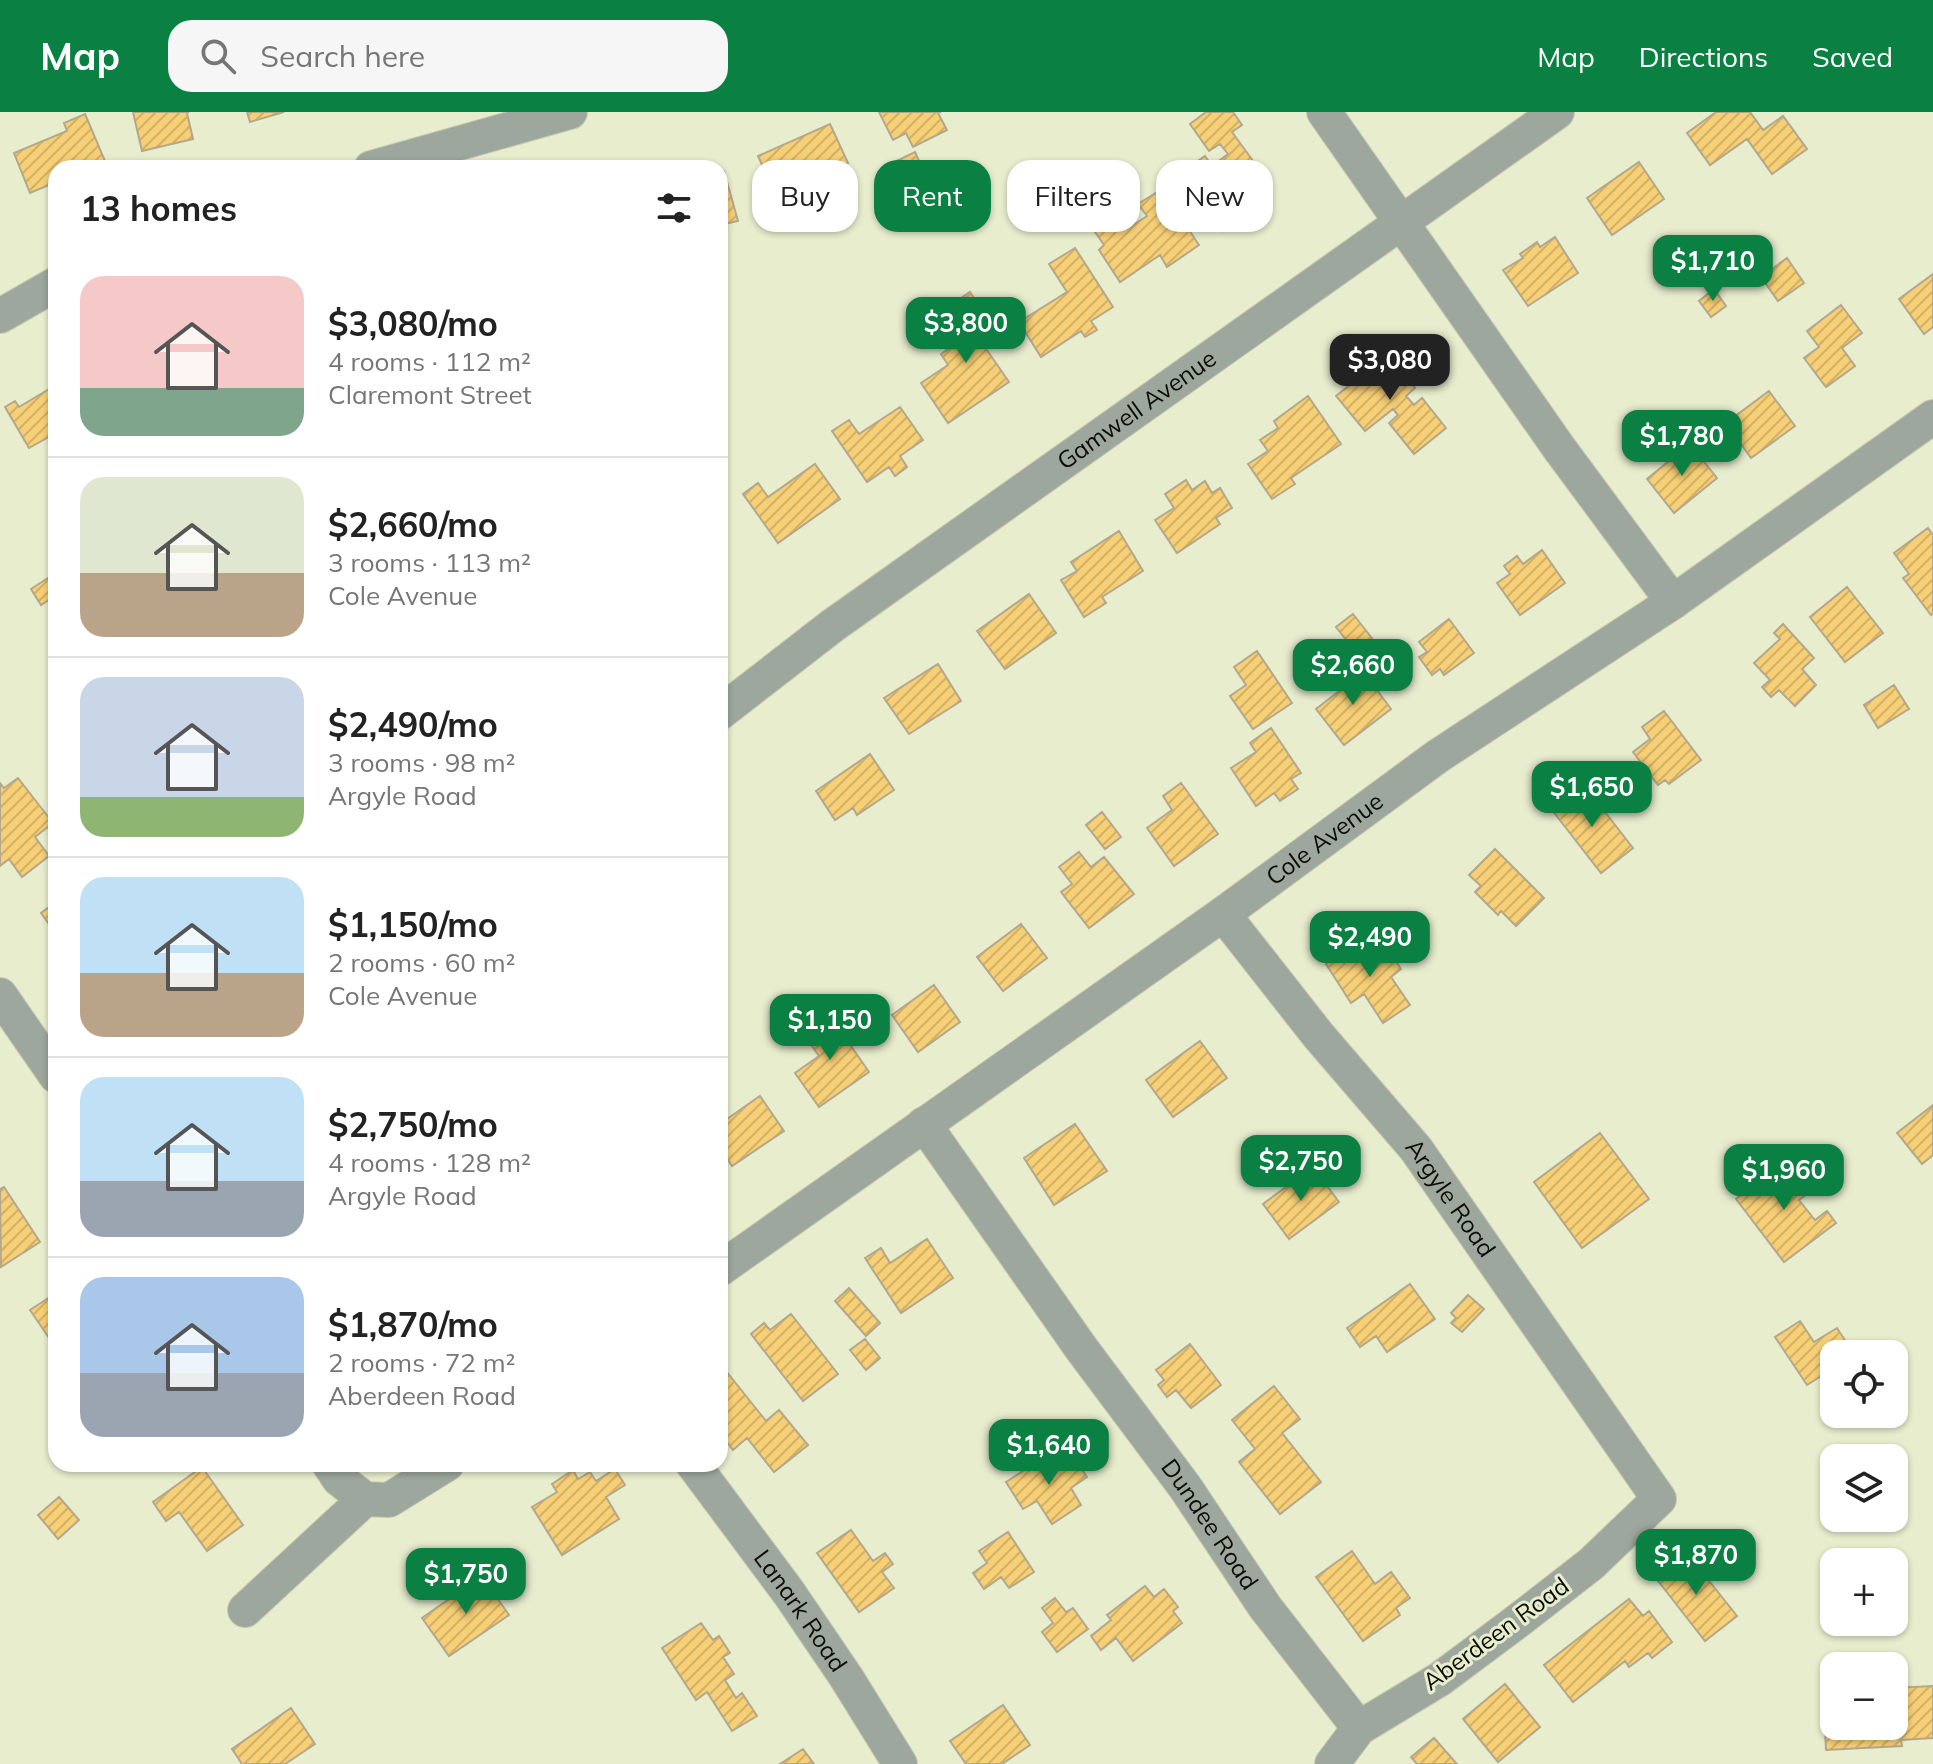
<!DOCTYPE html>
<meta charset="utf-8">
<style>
body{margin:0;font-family:Mulish,sans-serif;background:#f6f6f6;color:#222;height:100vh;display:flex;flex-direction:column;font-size:30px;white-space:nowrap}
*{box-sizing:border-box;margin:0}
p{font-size:26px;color:#767676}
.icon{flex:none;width:44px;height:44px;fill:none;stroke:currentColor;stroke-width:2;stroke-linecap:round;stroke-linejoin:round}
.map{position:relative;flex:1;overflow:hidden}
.drawer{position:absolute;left:48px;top:48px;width:680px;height:1312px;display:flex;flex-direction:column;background:#fff;border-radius:24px;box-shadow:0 2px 6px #0004}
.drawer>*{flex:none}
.guide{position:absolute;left:752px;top:48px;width:760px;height:72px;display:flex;gap:16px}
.tools{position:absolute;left:1820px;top:1228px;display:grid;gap:16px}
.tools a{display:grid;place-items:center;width:88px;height:88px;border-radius:16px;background:#fff;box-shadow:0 2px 6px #0004;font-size:40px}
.price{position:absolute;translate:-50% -68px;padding:0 18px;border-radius:16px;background:#0b8043;color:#fff;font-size:26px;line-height:52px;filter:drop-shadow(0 2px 4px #0008)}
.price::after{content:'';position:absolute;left:50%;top:48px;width:24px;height:18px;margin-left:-12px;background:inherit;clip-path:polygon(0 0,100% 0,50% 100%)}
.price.selected{background:#222;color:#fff}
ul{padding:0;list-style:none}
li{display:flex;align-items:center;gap:24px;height:200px;padding:0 32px}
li+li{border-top:2px solid #e0e0e0}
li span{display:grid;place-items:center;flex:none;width:224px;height:160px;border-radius:24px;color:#555}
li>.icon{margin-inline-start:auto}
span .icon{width:96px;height:96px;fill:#fffc;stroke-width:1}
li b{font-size:34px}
h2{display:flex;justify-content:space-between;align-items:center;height:96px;padding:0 32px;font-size:34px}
.tag{padding:0 28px;border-radius:24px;background:#fff;box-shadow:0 2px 6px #0004;font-size:28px;line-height:72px}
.tag.selected{background:#0b8043;color:#fff}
header{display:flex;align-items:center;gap:48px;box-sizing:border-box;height:112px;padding:0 40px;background:#0b8043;color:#fff}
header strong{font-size:38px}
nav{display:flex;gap:44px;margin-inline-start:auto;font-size:28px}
.search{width:560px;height:72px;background:#f6f6f6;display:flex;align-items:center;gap:20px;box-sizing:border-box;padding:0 28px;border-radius:24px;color:#767676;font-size:30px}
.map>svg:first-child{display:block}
.building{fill:url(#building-hatch);stroke:#b4a88c;stroke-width:2}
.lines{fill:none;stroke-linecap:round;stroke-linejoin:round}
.minor-casing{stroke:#c5c9ae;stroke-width:36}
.minor{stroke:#9ea79d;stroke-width:34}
.labels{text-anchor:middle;stroke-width:6;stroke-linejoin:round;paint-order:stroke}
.street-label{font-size:24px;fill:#0b0d04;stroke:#e8edce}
</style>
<header>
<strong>Map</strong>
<div class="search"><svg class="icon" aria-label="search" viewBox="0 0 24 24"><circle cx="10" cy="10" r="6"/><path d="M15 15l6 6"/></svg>Search here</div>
<nav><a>Map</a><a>Directions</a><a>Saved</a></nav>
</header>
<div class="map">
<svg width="1933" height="1652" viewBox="0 0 1933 1652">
<defs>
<pattern id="building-hatch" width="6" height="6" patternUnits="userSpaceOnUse" patternTransform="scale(2)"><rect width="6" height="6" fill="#f6cf77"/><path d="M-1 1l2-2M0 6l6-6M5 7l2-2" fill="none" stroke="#d2b165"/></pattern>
</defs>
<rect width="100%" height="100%" fill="#e8edce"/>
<path class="building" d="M133,0H189L187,1L193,27L142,39Z
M247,0H284L250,10Z
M879,0H941L938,1L947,18L913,35L906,21L893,28Z
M1206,0H1233L1242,13L1232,20L1269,71L1249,86L1256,95L1223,119L1181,61L1205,44L1212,54L1228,42L1220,32L1209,39L1190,12Z
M1716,0H1750L1763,18L1783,4L1807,37L1772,62L1747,27L1710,53L1687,21Z
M85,2L105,49L89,56H56V70L30,81L14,41L67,19L64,11Z
M830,12L848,51L776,83L758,44Z
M915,40L928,69L899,83L886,54Z
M1639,50L1664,87L1612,123L1587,86Z
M724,59L738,109L720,113V60Z
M1162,77L1199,133L1167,155L1160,143L1120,170L1099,138L1104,133L1095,120L1118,105L1127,117L1147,104L1138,92Z
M1555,125L1578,161L1528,194L1503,158L1523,146L1520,142L1537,130L1540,135Z
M1075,136L1113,195L1091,209L1097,218L1085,225L1081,219L1041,245L1019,210L1067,180L1049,152Z
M1787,146L1804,171L1778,189L1761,165Z
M1933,162V215L1924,222L1899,187Z
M1714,177L1726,194L1711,205L1699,189Z
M970,180L995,218L980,228L1009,270L948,311L921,271L948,253L941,242L968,223L949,194Z
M1841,193L1862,221L1842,236L1855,254L1826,275L1804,246L1819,235L1807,219Z
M1382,234L1415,276L1406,284L1414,293L1422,286L1446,316L1414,342L1389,311L1398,303L1393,297L1365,319L1336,284L1370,257L1363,249Z
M56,273V321L29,336L5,295L15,289L19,295Z
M1769,279L1795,314L1751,346L1726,311Z
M1308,284L1341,332L1291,366L1295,372L1272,387L1248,352L1268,339L1260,328L1278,316L1274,309Z
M900,295L923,328L900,344L907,355L895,364L889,355L867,370L832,319L849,308L859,322Z
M1690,332L1717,366L1674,401L1647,367Z
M815,352L840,387L778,431L743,382L758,371L768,385Z
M1186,368L1192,378L1205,369L1212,381L1220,376L1232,396L1216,406L1220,412L1177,441L1155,408L1174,396L1165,382Z
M1928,416L1933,423V501L1931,503L1903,466L1909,462L1894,441Z
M1119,419L1143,459L1102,485L1106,491L1084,505L1061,468L1077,459L1071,450Z
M1542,438L1565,471L1520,503L1497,471L1510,462L1504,454L1517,444L1523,452Z
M51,464L56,471V483L41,493L31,477Z
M1847,475L1883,521L1845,550L1810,505Z
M1029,482L1056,521L1005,557L977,519Z
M1353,502L1382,539L1365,552L1336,515Z
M1449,507L1474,541L1444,563L1440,557L1432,563L1419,545L1427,540L1419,530Z
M1783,512L1814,546L1802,557L1816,573L1795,594L1779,578L1771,585L1762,575L1770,568L1754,551L1780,527L1774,521Z
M1257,539L1292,591L1253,617L1230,584L1246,573L1234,555Z
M938,552L961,589L909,622L884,586Z
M1351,559L1358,567L1365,562L1391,597L1344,633L1316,597L1343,576L1338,569Z
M1894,573L1909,597L1878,616L1864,593Z
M1664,599L1701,648L1669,672L1665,668L1658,673L1633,640L1650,627L1642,615Z
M1271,616L1301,661L1291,667L1298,677L1280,689L1274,681L1256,694L1231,656L1256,640L1250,631Z
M870,642L894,678L857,703L853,696L835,708L816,679Z
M18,666L53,711L35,725L49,744L22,765L9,747L0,754V671L4,676Z
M1181,671L1218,722L1174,754L1147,716L1172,698L1163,684Z
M1584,673L1633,736L1601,761L1552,698Z
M1102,700L1121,725L1105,737L1086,713Z
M1495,737L1544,786L1516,814L1501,799L1498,803L1475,780L1481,774L1469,763Z
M1079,740L1091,755L1104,745L1134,782L1089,816L1061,780L1072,772L1059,755Z
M56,790V822L41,801Z
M1021,812L1047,846L1003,879L977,845Z
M1361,829L1369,841L1384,831L1401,857L1391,865L1410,893L1383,911L1364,882L1351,891L1326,852Z
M934,873L960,910L918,940L892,903Z
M828,901L869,960L819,995L795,961L819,944L802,920Z
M1200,929L1227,966L1173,1005L1146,968Z
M760,984L784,1019L732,1054L720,1036V1012Z
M1933,993V1043L1922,1052L1897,1021Z
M1075,1012L1107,1059L1054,1093L1024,1046Z
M1600,1021L1649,1087L1582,1136L1534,1070Z
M1786,1049L1810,1080L1799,1088L1815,1108L1827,1099L1836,1111L1784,1150L1736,1087Z
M1313,1055L1339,1090L1289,1127L1263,1092Z
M4,1075L40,1130L1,1155L0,1077Z
M927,1127L953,1166L901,1201L865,1146L881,1136L890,1151Z
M1410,1172L1435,1207L1387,1240L1376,1224L1360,1235L1347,1216Z
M849,1176L880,1211L866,1224L835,1189Z
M56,1181V1236L30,1198Z
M1468,1183L1484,1197L1462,1220L1451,1211L1456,1206L1451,1201Z
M791,1202L838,1262L803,1289L751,1222L764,1211L770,1218Z
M1800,1209L1814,1230L1837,1216L1854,1242H1834V1256L1807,1273L1775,1225Z
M865,1227L880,1246L866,1258L850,1238Z
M1190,1232L1221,1273L1191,1296L1176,1278L1167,1285L1158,1273L1164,1268L1156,1258Z
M722,1254L766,1309L779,1298L808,1333L774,1360L747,1326L733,1338L720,1321Z
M1274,1274L1300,1307L1282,1321L1321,1370L1280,1402L1239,1350L1255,1337L1232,1308Z
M1046,1344L1054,1358L1074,1345L1087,1365L1071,1376L1081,1393L1052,1412L1037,1389L1023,1397L1006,1370Z
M202,1355L243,1413L207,1439L179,1400L166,1409L153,1390Z
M615,1357L625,1373L606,1385L619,1407L562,1443L532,1395L557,1380L552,1372L573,1358L578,1367L590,1360L596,1369Z
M59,1385L79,1408L58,1427L38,1403Z
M851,1418L873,1449L885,1441L893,1452L882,1460L894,1476L859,1500L817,1441Z
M1008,1420L1034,1460L1009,1476L1001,1465L984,1477L973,1461L987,1451L979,1439Z
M1352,1439L1375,1472L1391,1460L1410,1486L1396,1496L1400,1503L1363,1529L1316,1465Z
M1687,1441L1737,1504L1705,1529L1655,1465Z
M482,1464L509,1503L449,1544L422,1506Z
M1145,1474L1154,1485L1164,1477L1178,1495L1173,1499L1182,1511L1133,1549L1116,1526L1101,1538L1091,1524L1111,1508L1107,1503Z
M1055,1486L1066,1500L1073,1496L1088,1517L1057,1540L1042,1520L1053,1511L1042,1496Z
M1629,1487L1643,1504L1649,1499L1672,1530L1652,1546L1648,1541L1629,1555L1625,1549L1573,1590L1544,1553Z
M701,1511L713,1528L719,1524L730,1541L723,1545L734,1562L725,1568L736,1586L742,1581L757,1604L732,1619L707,1580L696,1588L662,1536Z
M1505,1572L1540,1615L1498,1650L1463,1607Z
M1933,1574V1626L1901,1628L1902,1634L1826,1638L1824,1594L1834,1593V1614H1894V1576Z
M1003,1593L1030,1633L1002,1652H966L950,1629Z
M291,1596L315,1632L285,1652H242L232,1637Z
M1434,1626L1457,1652H1417L1411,1645Z
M803,1637L814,1652H780Z"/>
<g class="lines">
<defs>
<g id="minor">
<path d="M1324,0L1559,336L1673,490"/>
<path d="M371,56L570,0"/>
<path d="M0,204L56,172"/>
<path id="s1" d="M721,600L832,514L1557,0"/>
<path id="s2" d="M1223,802L1318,923L1416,1037L1659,1387L1591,1452L1515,1511L1440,1567L1359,1616L1332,1652"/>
<path d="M0,883L56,964"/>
<path id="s3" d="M924,1012L1081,1236L1185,1375L1265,1495L1359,1616"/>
<path id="s4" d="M720,1157L1223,802L1438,644L1673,490L1933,305"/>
<path d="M329,1352L339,1367L365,1387"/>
<path id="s5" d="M693,1352L789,1481L846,1565L900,1652"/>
<path d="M245,1498L365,1387L389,1388L447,1352"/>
</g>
</defs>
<use href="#minor" class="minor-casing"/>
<use href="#minor" class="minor"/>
</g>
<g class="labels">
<g class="street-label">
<text dy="8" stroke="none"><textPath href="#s1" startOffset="514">Gamwell Avenue</textPath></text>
<text dy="8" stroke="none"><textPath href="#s4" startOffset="742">Cole Avenue</textPath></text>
<text dy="8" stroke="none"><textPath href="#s2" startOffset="364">Argyle Road</textPath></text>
<text dy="8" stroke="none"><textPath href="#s3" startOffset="492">Dundee Road</textPath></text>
<text dy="8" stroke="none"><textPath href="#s5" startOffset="182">Lanark Road</textPath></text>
<text transform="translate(1496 1522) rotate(-36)" y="8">Aberdeen Road</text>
</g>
</g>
</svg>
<div class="tools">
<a><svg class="icon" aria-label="locate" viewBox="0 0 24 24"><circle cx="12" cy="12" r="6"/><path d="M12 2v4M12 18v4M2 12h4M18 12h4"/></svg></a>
<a><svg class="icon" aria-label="layers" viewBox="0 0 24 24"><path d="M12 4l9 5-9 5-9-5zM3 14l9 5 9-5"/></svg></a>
<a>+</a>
<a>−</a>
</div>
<b class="price" style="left:1713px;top:191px">$1,710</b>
<b class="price" style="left:966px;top:253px">$3,800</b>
<b class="price selected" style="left:1390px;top:290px">$3,080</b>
<b class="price" style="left:1682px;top:366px">$1,780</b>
<b class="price" style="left:1353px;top:595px">$2,660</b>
<b class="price" style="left:1592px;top:717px">$1,650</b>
<b class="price" style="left:1370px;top:867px">$2,490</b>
<b class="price" style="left:830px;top:950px">$1,150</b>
<b class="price" style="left:1301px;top:1091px">$2,750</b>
<b class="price" style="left:1784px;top:1100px">$1,960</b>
<b class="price" style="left:1049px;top:1375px">$1,640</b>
<b class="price" style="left:1696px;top:1485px">$1,870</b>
<b class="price" style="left:466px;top:1504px">$1,750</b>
<div class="guide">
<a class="tag">Buy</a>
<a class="tag selected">Rent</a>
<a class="tag">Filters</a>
<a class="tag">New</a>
</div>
<section class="drawer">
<h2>13 homes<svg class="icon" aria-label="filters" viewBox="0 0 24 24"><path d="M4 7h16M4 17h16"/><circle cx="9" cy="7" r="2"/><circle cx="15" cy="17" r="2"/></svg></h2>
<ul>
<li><span style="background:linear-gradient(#f6c9c9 70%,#7fa58c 0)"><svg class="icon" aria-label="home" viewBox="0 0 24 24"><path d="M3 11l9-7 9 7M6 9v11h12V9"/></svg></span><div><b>$3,080/mo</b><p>4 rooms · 112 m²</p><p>Claremont Street</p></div></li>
<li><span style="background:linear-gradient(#dfe7d0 60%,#b9a48a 0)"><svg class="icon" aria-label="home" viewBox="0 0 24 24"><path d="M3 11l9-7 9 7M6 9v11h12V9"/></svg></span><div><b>$2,660/mo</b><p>3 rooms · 113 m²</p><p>Cole Avenue</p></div></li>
<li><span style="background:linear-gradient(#c9d6e8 75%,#8fb573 0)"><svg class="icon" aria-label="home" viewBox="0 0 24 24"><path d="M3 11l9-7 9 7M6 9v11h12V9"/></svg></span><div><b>$2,490/mo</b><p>3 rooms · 98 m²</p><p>Argyle Road</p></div></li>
<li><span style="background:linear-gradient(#bfe0f5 60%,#b9a48a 0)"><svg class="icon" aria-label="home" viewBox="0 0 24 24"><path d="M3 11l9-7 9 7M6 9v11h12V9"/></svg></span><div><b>$1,150/mo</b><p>2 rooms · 60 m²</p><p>Cole Avenue</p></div></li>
<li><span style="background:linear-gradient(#bfe0f5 65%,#9aa5b1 0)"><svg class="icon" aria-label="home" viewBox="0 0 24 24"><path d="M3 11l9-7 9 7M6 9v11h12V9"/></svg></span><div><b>$2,750/mo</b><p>4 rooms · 128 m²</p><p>Argyle Road</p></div></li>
<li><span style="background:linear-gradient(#a9c7e8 60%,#9aa5b1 0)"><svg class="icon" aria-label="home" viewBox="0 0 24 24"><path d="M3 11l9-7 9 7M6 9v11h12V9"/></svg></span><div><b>$1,870/mo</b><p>2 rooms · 72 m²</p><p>Aberdeen Road</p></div></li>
</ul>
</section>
</div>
